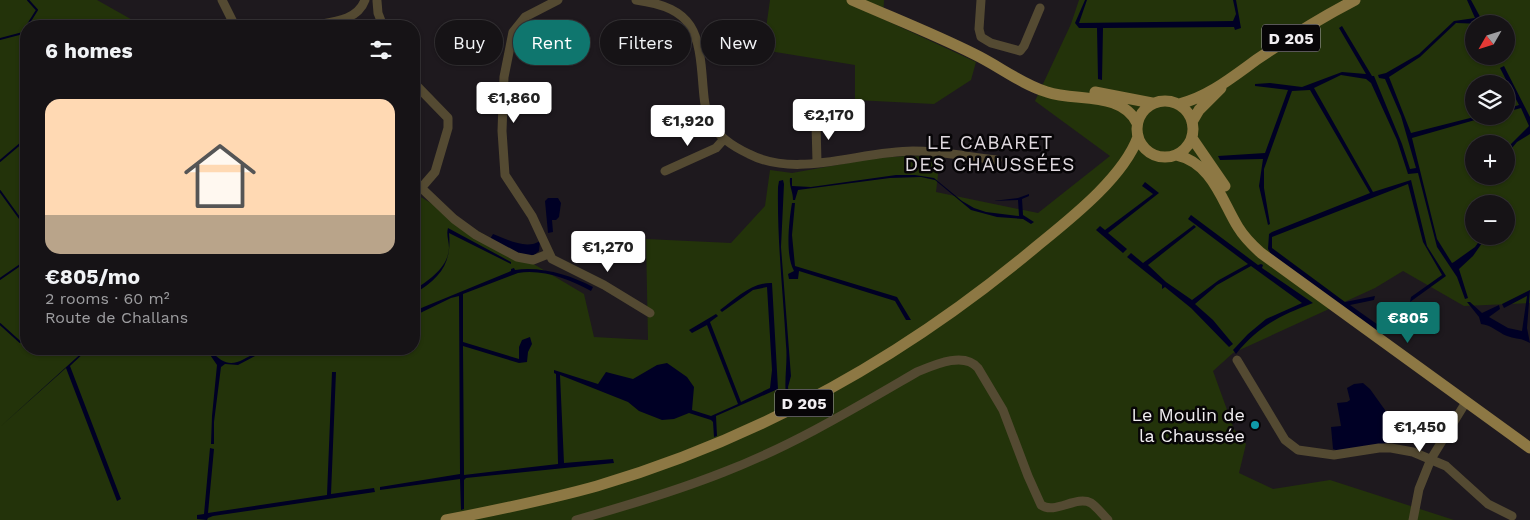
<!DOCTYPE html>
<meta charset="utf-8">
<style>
body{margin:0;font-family:"Work Sans",sans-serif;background:#1f1c1f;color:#f1f3f6;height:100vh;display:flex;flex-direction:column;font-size:19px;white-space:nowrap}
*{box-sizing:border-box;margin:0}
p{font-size:16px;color:#9e9ea1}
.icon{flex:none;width:28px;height:28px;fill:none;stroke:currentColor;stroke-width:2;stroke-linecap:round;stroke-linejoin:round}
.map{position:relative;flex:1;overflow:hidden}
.side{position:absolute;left:20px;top:20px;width:400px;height:335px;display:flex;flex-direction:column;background:#161316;border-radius:20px;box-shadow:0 1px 4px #0004,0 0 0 1px #353235}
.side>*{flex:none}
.top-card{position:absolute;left:435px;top:20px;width:475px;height:45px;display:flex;gap:10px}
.needle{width:32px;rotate:231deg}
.tools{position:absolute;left:1465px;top:15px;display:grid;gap:10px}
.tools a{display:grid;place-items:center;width:50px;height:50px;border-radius:50%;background:#161316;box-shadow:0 1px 4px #0004,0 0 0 1px #353235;font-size:25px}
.price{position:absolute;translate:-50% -42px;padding:0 11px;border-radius:5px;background:#fff;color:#222;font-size:16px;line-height:32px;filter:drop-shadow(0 1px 2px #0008)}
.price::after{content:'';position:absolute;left:50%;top:30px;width:15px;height:11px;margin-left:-8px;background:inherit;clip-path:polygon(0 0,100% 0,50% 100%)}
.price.on{background:#0f766e;color:#fff}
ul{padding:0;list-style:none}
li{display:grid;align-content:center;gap:10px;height:265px;padding:0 25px}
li+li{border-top:1px solid #353235}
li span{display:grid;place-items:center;height:155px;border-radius:15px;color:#555}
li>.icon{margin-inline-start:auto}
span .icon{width:90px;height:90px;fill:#fffc;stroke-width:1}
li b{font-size:21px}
h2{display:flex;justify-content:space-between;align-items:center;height:60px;padding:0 25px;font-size:21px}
.pill{padding:0 18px;border-radius:22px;background:#161316;box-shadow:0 1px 4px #0004,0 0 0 1px #353235;font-size:18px;line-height:45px}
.pill.on{background:#0f766e;color:#fff}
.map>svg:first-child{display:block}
.green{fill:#23330a;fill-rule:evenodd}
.water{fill:#000025}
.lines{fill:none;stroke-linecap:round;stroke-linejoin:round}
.stream{stroke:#000025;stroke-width:2}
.minor{stroke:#544a32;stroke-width:9}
.major{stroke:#8d7844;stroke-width:11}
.culture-dot{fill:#0f9aa8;stroke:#070507;stroke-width:2}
.labels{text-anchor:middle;stroke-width:5;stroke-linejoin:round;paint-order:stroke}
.shield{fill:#070507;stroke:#aba8ab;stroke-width:1}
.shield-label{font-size:16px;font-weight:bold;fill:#f1eef1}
.poi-label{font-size:18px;fill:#f1eef1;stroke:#070507;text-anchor:end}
.neighbourhood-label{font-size:19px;letter-spacing:1px;fill:#e1dae0;stroke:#070507}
</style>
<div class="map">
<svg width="1530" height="520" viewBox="0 0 1530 520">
<rect width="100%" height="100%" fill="#1e191e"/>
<path class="green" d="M0,0H97L143,26H26V349H414V193L584,294L594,337L648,340L646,239L731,243L765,206L770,170L792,173L876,158L907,156L940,157L936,192L1038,213L1110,156L1035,101L1071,24L1079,0H1530V303L1464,306L1403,271L1375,288L1233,353L1213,371L1234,429L1246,444L1239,473L1273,489L1330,480L1454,520H0ZM1474,24H1506V56H1474ZM1474,84H1506V116H1474ZM1474,144H1506V176H1474ZM1474,204H1506V236H1474Z
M770,0H884L883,19L976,62L971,80L934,104L855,100V65L763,50Z"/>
<path class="water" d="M1085,0H1087L1079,23L1233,21L1236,14L1233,0H1236L1241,28L1235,30L1234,27H1232L1103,28L1102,80L1098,79L1097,28H1079L1075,23Z
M1467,0H1471L1484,24L1456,23L1420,57L1389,77L1411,133L1478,116H1489L1412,138L1437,239L1452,263L1454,262L1475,247L1483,236H1487L1473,256L1459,269L1468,298L1465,299L1457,277L1437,247L1418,173L1408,174L1397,140L1371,83L1366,79L1341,75L1314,88L1373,192L1411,180L1427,246L1446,276L1410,302L1411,297L1442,275L1423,242L1408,184L1272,237V248L1345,302L1375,296L1374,300L1350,305L1381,327L1377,332L1271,254L1268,249L1269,234L1272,232L1370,193L1310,90L1292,91L1264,169V188L1270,224L1268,225L1259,186L1263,159L1220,160L1218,156L1265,153L1288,90L1255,86V84L1270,83L1302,87L1342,72L1366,74L1339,28L1342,26L1372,76H1374L1402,144L1410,169L1416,168L1401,116L1385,79L1379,78L1378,75L1386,73L1419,54L1454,21L1475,18Z
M1504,66L1530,117V134L1517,142L1506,155V149L1529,126L1521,108L1506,112V109L1519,105L1500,68Z
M896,175H915L934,178L962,201L974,208L986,212L1019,216L1018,200L993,201L1018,198L1029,194V196L1022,199L1023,215L1034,222L1031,224L1023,219L997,217L971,210L935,180L921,177L890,178L798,190L795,200H793C793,191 789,187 790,178H792V186L811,187Z
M783,180L784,184L781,247L791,376L788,387L790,402H787C783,383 788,364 786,345C783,292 777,240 778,187L779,181Z
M1145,182L1159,193L1108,233L1127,249L1123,253L1096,230L1100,226L1105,230L1153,194L1142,186Z
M548,198H558L561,203L559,217L556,220H552L553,232L548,233L545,201Z
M792,203H795L792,235L795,266L897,297L911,320H906L895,301L799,271L798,279H789L788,274L794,271C785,255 789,221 792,203Z
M1191,215L1258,265L1261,264L1263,265L1262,268L1313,303C1279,316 1259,326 1236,354L1233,350L1248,334L1266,319L1302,303L1251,266L1217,285L1195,304L1213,320L1233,344L1229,347L1191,308L1165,287L1162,289V285L1127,257L1131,253L1143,263L1194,225L1196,227L1148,265L1166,282L1192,300L1219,280L1248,264L1188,219Z
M448,228L511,262V264L449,233C452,264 440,278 414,294V290C429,280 448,268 449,248C449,241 446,235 448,228Z
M493,234C506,239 526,250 540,241L539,251L533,256L518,253L490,239Z
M514,268L515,270C541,266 570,275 593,287L591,291C569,279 543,269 518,273L463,294V342L519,359V347L522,340L530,337L532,344L528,352L527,362L519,363L463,346L464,475L558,464L556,374L554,373V370L598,384L606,372L633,379L657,365L667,363L687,377L694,387L692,410L711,416L738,404L707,325L692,333L689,330L716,314L718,316L710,322L741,402L770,388L772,370L767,287L753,290L722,312L720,310C735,299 752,282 772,283L778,389L716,416L717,436L714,437L713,422L711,420L689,413L674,419L662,420L639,411L628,402L560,375L564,463L613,459L614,463L466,478L464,480V509L461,510L460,479L380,490V487L460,474L459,296L451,298L414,316V311L511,271V269Z
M1530,290L1527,328L1530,343C1522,338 1515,339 1507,336C1497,332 1492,325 1481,324L1479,317L1467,302H1470L1482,313L1499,305L1500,309L1489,317L1508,328L1522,331L1527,296L1504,308L1502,304Z
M86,349H88L70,366L121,499L117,501L66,368L0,427Z
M206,349H210C233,379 245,352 268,349L238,365L225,364L221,367L214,422V444H211L212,416L217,365Z
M332,372H336L331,494L374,488L375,492L213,516L208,518L207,520L197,519V515L204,514L210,448L214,449L208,513L327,495Z
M1363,383L1370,389L1390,417L1388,443L1339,451L1333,449L1331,427L1341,426L1337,403L1347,402L1350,400L1347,388L1354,384Z"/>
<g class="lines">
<path class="stream" d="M27,26L37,10L28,0
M0,39L23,33L25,29
M0,161L26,139
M0,191L26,227
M0,279L26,261
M0,324L20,342"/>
<path class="minor" d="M222,0L235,26
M558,0L525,17L513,32L504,77L502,131L505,175L532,216L552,259L604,285L650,313
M636,0C695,8 699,32 703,86C704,99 705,111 711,123C719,138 734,147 749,154C797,179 860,151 913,151C941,151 969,157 997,160
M981,0L979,29L981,37L991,43L1020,51L1024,46L1040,8
M377,1L378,13L383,26
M310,26C330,22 357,22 365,0
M414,83L448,118V128L435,172L422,187
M817,162L816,124L820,115
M665,171L716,148L724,139
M414,181L454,219L476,235L517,257L533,260L548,254
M1237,360L1285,440L1298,450L1334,455L1379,448H1391L1413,452L1446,466L1488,504L1512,516
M576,520C626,506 676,491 724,472C792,446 855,408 917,372C934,365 964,351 978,368L1003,410L1028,476L1041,505C1055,515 1076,495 1091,503C1097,507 1103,515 1108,520
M1413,520L1419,489L1431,459L1466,402"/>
<path class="major" d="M852,0C893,18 934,34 974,54C999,66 1021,84 1047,92C1076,102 1121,91 1137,123
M1095,92L1152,103
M1137 129a28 28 0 1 1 56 0a28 28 0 1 1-56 0Z
M1179,104C1209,97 1235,75 1259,58C1290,37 1322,17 1355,0
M1192,122L1199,110L1221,88
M1192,138L1225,186
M1176,155C1212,163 1221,199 1238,227C1244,237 1252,245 1261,253L1530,448
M446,520C497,510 547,500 597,486C760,438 907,355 1037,246C1070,219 1123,178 1138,137"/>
</g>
<circle class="culture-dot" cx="1255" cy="425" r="5"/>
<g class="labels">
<g class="shield">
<rect x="1262" y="24.5" width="58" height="27" rx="4"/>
<rect x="775" y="389.5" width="58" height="27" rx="4"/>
</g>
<g class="shield-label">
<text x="1291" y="44">D 205</text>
<text x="804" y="409">D 205</text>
</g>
<g class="poi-label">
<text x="1245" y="421">Le Moulin de<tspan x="1245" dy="21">la Chaussée</tspan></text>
</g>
<g class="neighbourhood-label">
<text x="990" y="149">LE CABARET<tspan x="990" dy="22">DES CHAUSSÉES</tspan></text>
</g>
</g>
</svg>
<div class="tools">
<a><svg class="needle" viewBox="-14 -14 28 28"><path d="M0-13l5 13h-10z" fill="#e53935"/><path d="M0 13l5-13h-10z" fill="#9e9ea1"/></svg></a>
<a><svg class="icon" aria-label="layers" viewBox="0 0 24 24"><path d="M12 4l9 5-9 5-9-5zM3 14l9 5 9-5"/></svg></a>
<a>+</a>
<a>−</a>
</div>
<b class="price" style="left:514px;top:124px">€1,860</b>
<b class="price" style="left:829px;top:141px">€2,170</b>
<b class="price" style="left:688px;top:147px">€1,920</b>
<b class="price" style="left:608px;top:273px">€1,270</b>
<b class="price on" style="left:1408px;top:344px">€805</b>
<b class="price" style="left:1420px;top:453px">€1,450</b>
<div class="top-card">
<a class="pill">Buy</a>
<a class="pill on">Rent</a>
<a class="pill">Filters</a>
<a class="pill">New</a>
</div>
<section class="side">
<h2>6 homes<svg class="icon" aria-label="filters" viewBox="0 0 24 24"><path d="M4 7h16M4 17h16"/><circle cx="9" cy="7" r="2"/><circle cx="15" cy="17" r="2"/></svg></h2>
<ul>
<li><span style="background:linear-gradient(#ffd9b3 75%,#b9a48a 0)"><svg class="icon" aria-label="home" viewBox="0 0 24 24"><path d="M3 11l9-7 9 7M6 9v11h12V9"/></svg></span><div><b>€805/mo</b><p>2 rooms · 60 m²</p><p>Route de Challans</p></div></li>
</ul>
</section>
</div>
